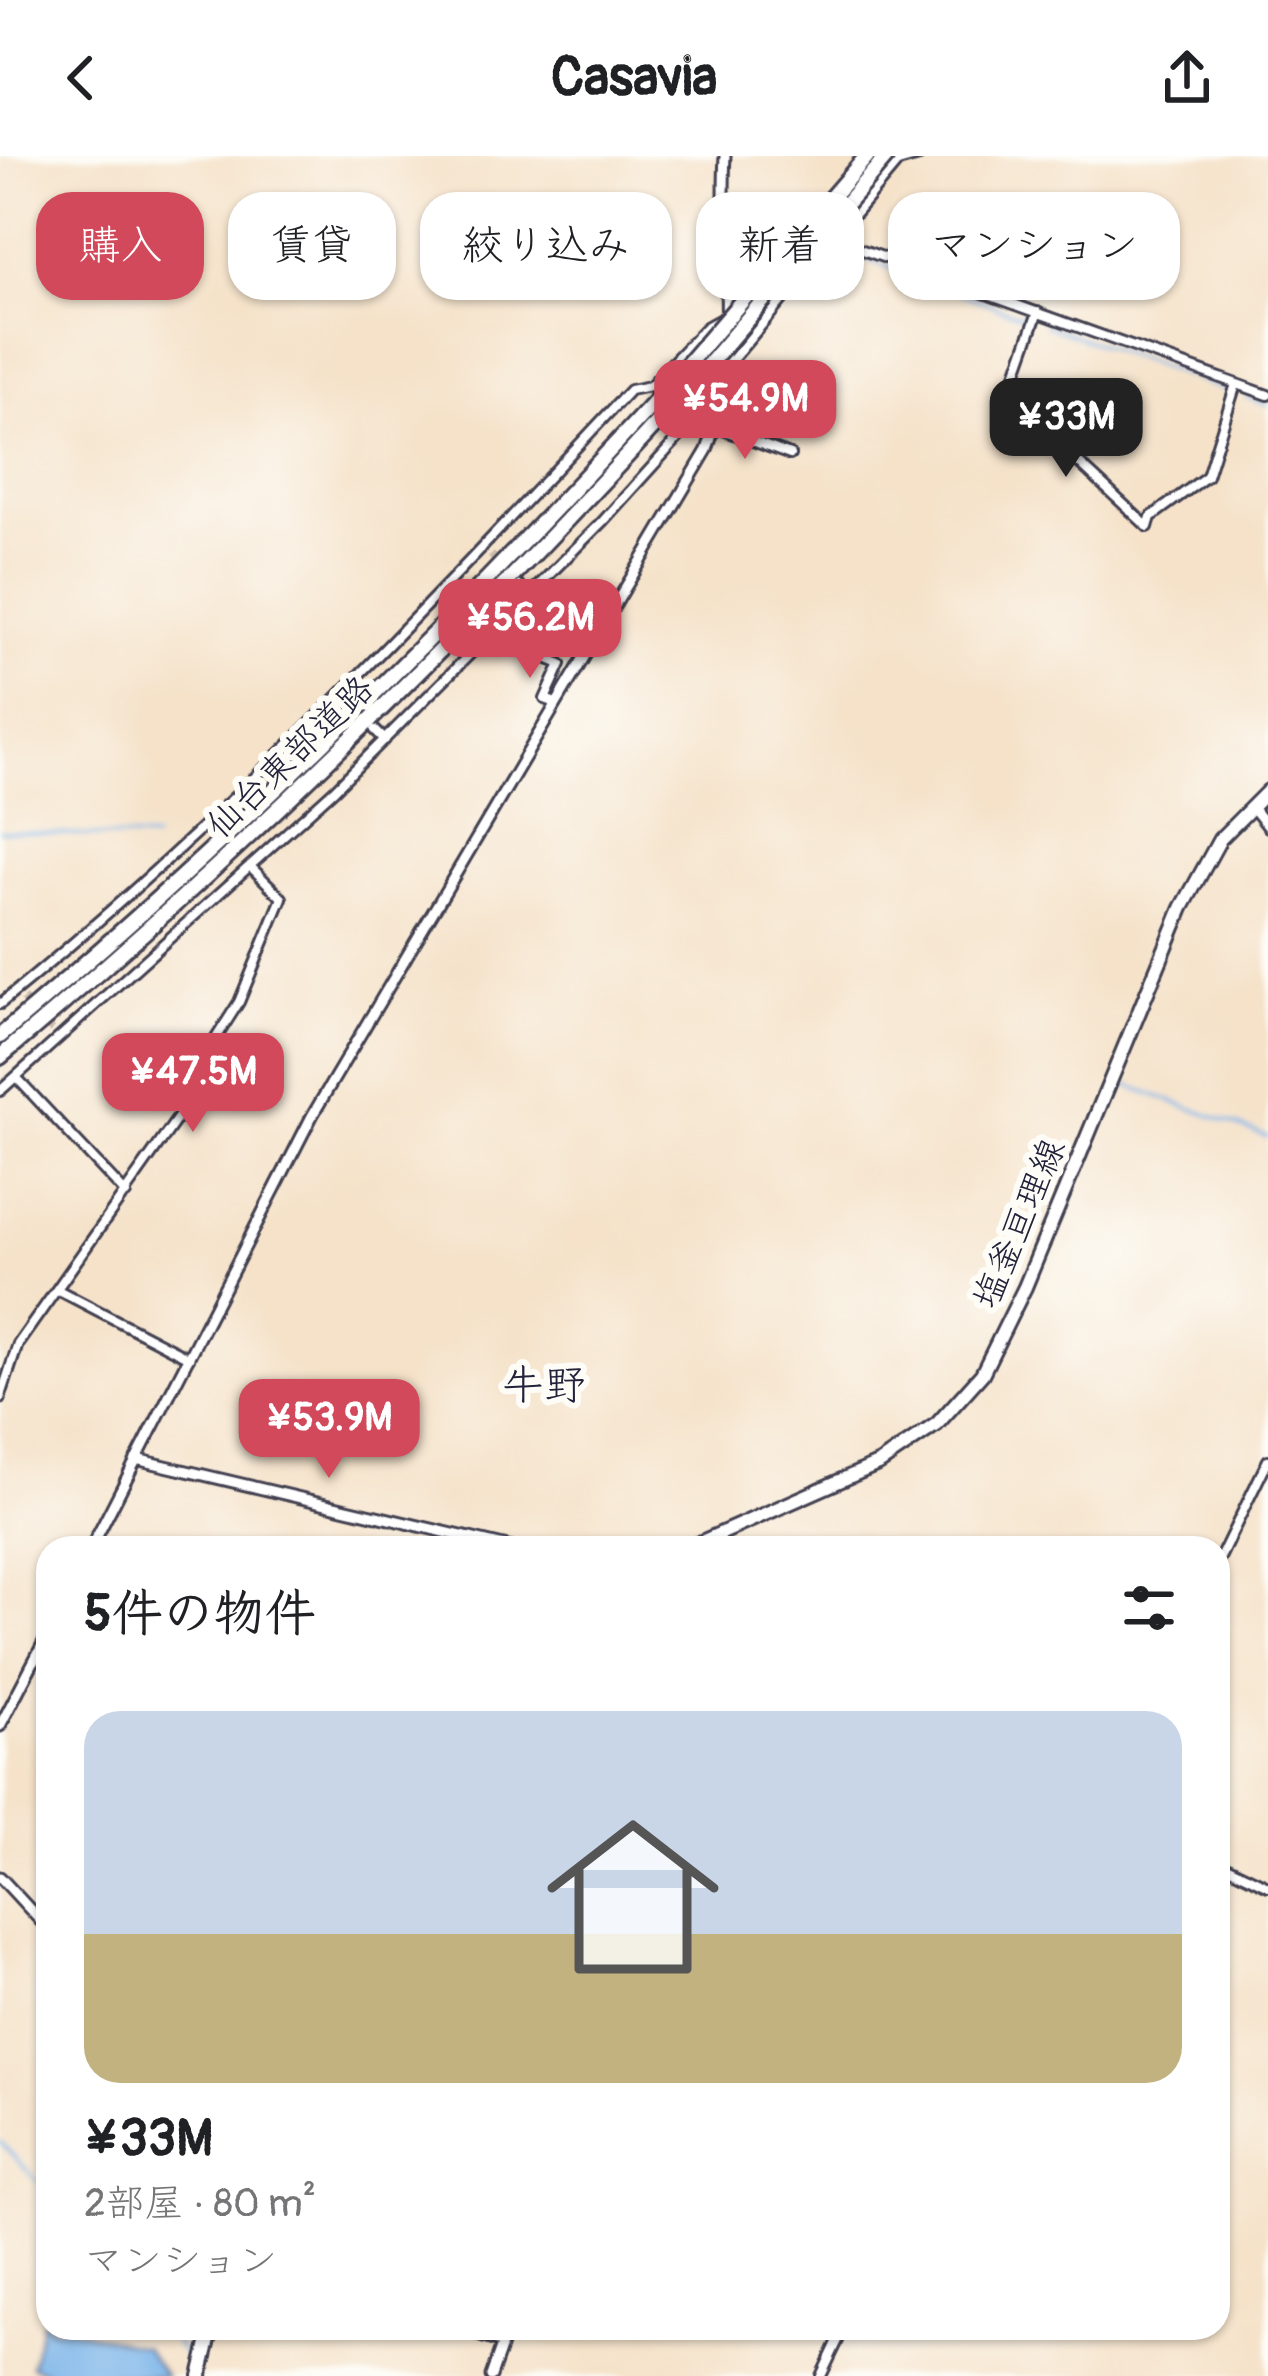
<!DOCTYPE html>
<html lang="ja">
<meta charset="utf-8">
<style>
body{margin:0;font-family:Pangolin,"Klee One",sans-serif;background:#f2f2f2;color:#202124;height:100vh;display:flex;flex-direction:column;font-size:45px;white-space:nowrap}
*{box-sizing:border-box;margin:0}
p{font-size:39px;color:#757577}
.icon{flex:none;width:66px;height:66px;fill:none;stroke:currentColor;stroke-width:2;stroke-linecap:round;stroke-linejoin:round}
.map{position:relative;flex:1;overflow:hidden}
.sheet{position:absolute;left:36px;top:1380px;width:1194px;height:804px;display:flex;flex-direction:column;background:#fff;border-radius:36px;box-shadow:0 3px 9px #0004}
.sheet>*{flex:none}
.hud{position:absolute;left:36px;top:36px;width:1197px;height:108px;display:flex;gap:24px}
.price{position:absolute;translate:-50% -102px;padding:0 27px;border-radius:24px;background:#d1495b;color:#fff;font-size:39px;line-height:78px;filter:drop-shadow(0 3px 6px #0008)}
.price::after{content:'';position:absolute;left:50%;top:72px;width:36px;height:27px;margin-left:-18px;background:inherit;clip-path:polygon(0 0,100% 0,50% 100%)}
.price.active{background:#222;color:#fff}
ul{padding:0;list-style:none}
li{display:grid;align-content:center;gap:24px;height:636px;padding:0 48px}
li+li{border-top:3px solid #e0e0e0}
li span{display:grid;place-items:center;height:372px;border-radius:36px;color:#555}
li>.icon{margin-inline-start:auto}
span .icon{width:216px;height:216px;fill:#fffc;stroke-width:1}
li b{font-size:51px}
h2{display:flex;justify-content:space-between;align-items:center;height:144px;padding:0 48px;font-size:51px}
.tag{padding:0 42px;border-radius:36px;background:#fff;box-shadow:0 3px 9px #0004;font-size:42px;line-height:108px}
.tag.active{background:#d1495b;color:#fff}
header{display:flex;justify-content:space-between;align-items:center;height:156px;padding:0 48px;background:#fff;font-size:54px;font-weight:800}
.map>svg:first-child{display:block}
.water{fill:#78b2e9;stroke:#4d6a92;stroke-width:3}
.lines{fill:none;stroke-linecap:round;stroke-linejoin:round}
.stream{stroke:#78b2e9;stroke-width:3}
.minor-tunnel{stroke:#cbbcad;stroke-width:8;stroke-dasharray:8 4;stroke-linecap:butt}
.minor-casing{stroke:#423f50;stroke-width:14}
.tertiary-casing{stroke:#423f50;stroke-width:15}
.primary-casing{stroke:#423f50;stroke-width:18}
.motorway-casing{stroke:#423f50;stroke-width:20}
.minor{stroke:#fff;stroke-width:8}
.tertiary{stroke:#fff;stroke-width:9}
.primary{stroke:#fff;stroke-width:12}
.motorway{stroke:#fff;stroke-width:14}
.motorway-bridge-casing{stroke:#423f50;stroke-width:20;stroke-linecap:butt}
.motorway-bridge{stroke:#fff;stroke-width:14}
.labels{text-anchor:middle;stroke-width:12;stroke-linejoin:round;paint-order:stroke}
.street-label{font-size:36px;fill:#22223b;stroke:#fdfcf7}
.quarter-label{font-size:42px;fill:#22223b;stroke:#fdfcf7}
</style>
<header><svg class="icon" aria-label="back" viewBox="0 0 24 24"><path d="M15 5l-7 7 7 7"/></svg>Casavia<svg class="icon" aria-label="share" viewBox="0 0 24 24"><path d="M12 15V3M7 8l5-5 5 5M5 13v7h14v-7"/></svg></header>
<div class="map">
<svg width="1268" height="2220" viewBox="0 0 1268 2220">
<rect width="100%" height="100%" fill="#fdfcf7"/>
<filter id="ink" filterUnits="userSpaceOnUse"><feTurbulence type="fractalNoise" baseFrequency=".00833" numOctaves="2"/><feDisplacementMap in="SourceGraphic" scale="24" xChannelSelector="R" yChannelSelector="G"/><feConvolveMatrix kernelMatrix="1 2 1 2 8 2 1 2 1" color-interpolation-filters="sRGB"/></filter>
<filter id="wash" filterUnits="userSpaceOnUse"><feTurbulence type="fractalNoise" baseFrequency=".004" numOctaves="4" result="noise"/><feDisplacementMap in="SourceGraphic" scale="48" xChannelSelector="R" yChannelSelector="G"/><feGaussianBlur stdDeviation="2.7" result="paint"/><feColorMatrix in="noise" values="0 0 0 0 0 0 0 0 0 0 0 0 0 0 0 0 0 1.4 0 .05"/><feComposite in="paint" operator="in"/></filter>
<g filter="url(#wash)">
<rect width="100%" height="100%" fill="#f5e2c9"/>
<path class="water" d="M42,2165L48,2167V2172H69L144,2191L165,2220H55L31,2210Z"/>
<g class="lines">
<path class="stream" d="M833,94L844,95L1025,161
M738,105L775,96
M1045,169L1225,234
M1246,241L1268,249
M0,675L154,683
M1117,925L1268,981
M0,1986L48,2036
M166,2172L186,2203"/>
</g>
</g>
<g filter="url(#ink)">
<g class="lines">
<path class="minor-tunnel" d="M491,399L503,412
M348,549L370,569
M23,843L52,874"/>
<defs>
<path id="minor" d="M835,84L1268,239
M1038,156L1004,252L1066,295L1148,371L1151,361L1207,320L1236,228
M723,215L898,6L919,0
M650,230L706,171L724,161
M679,239L692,245L699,259
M715,271L790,299
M520,430L529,440
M491,480L561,508L545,543L556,547
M375,574L385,584
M1252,651L1268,671
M0,848C228,663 430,449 630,234L650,230L665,233
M16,921L126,1038
M0,935L334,634L603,365L699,259L720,254
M58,1134L189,1202
M0,1243L18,1188L191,943L211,890L239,846L282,742L252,712
M1218,1406L1268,1304
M1218,1706L1268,1730
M821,2220L844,2172"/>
<path id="tertiary" d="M136,1303L512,1392
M91,1392L312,960L707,294C741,200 719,97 725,0
M0,1570L48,1478
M0,1721L48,1773
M455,2172L503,2187
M491,2220L508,2172"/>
<path id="primary" d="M688,1392L880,1307L937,1268L982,1218L1025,1131L1182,752L1220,683L1268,635
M200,2220L212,2172"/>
<path id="motorway" d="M0,880C235,683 452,466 660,240
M0,901C240,700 461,481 672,251"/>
</defs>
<use href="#minor" class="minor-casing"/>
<use href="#tertiary" class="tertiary-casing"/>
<use href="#primary" class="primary-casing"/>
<use href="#motorway" class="motorway-casing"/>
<use href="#minor" class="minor"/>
<use href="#tertiary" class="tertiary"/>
<use href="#primary" class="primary"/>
<use href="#motorway" class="motorway"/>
<defs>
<path id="motorway-bridge" d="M660,240L867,0
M672,251L887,0"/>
</defs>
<use href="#motorway-bridge" class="motorway-bridge-casing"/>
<use href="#motorway-bridge" class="motorway-bridge"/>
</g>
</g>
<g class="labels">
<g class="street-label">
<text transform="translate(289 600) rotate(-44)" y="13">仙台東部道路</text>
<text transform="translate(1018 1067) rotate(-67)" y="13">塩釜亘理線</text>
</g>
<g class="quarter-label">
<text x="544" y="1243">牛野</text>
</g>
</g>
</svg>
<b class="price" style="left:745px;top:306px">¥54.9M</b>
<b class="price active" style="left:1066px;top:324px">¥33M</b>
<b class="price" style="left:530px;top:525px">¥56.2M</b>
<b class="price" style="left:193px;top:979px">¥47.5M</b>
<b class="price" style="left:329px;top:1325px">¥53.9M</b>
<div class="hud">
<a class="tag active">購入</a>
<a class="tag">賃貸</a>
<a class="tag">絞り込み</a>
<a class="tag">新着</a>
<a class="tag">マンション</a>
</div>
<section class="sheet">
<h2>5件の物件<svg class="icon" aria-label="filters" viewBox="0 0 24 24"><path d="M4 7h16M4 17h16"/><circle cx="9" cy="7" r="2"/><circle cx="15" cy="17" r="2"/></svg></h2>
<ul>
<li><span style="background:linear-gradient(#c9d6e8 60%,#c2b280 0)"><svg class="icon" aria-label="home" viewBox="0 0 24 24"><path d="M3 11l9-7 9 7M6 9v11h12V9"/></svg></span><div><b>¥33M</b><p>2部屋 · 80 m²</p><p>マンション</p></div></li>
</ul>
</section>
</div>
